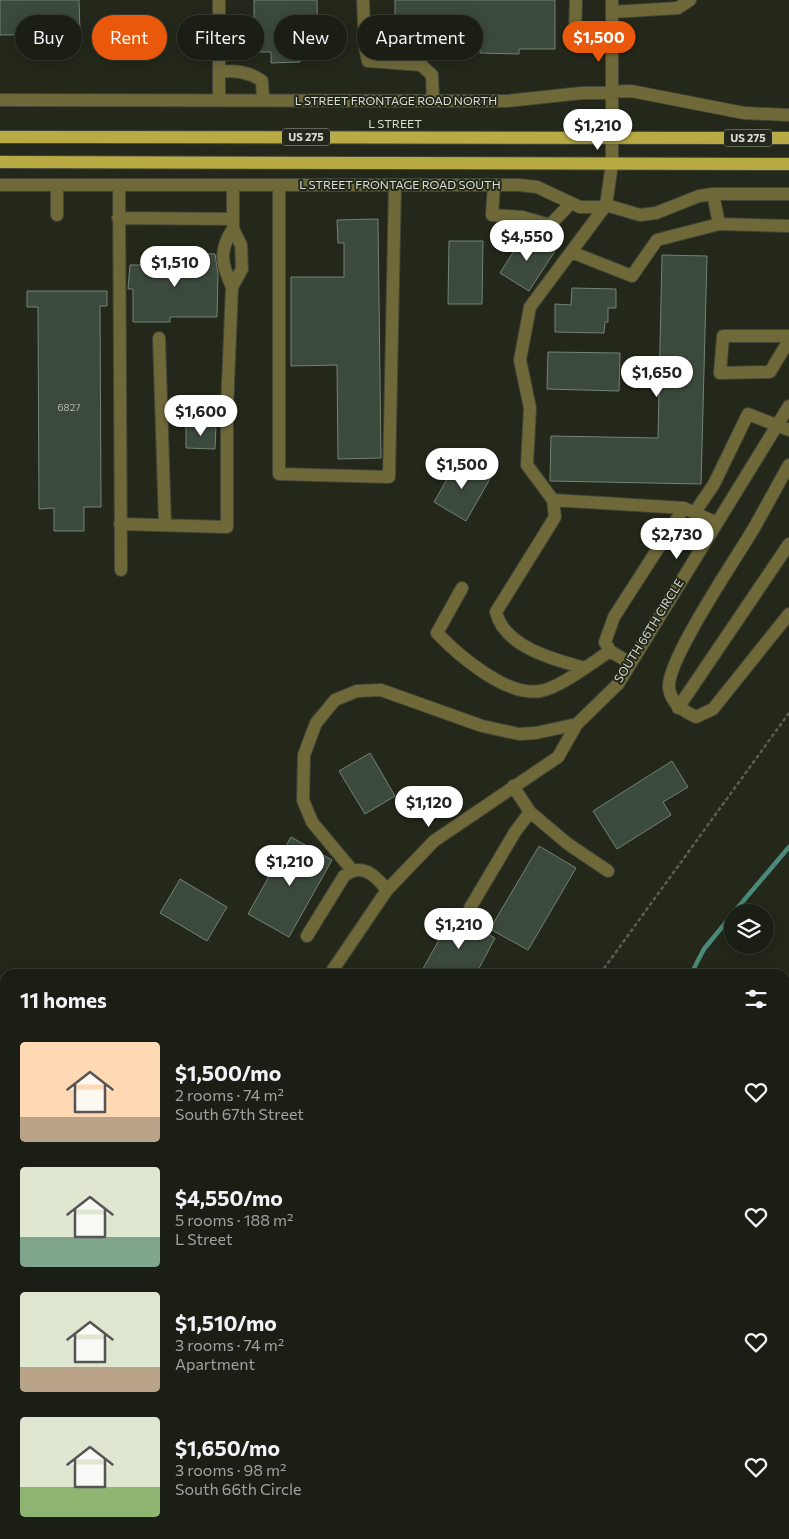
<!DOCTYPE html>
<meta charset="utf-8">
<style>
body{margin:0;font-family:Commissioner,sans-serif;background:#23271d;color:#f1f3f6;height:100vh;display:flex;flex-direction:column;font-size:19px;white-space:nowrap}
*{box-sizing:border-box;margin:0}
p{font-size:16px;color:#9fa2a0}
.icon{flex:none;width:28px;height:28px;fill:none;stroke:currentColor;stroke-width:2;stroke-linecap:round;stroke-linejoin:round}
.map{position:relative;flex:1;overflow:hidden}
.drawer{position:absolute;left:0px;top:969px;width:790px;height:571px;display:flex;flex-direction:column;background:#1a1e14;border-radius:15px 15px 0 0;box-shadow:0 2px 12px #0003,0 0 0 1px #383c34}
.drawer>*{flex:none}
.top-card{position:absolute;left:15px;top:15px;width:500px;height:45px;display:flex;gap:10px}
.tools{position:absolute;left:724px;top:904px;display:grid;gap:10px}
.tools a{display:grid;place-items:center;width:50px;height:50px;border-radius:50%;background:#1a1e14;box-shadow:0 2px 12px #0003,0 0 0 1px #383c34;font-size:25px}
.price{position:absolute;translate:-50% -42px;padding:0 11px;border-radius:18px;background:#fff;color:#222;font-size:16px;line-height:32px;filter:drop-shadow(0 1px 2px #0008)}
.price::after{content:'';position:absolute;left:50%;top:30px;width:15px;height:11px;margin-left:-8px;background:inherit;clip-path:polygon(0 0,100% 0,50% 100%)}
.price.current{background:#ea580c;color:#fff}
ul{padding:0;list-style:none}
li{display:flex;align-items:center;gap:15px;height:125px;padding:0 20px}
li span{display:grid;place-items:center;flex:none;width:140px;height:100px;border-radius:5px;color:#555}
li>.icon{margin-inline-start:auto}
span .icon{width:60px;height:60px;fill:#fffc;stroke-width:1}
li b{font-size:21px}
h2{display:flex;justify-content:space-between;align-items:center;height:60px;padding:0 20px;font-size:21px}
.pill{padding:0 18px;border-radius:22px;background:#1a1e14;box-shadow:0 2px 12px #0003,0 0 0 1px #383c34;font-size:18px;line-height:45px}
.pill.current{background:#ea580c;color:#fff}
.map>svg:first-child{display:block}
.green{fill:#432f0a}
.water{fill:#0e6751;stroke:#4b8a78}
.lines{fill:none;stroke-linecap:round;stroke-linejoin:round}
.stream{stroke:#4b8a78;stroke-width:4.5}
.river{stroke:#0e6751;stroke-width:25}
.building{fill:#3c493d;stroke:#748275}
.minor-casing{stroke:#404538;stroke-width:14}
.major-casing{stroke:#404538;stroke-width:14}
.path{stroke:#5b5f53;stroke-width:2.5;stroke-dasharray:4 2.5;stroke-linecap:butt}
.minor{stroke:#6f693a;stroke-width:12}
.major{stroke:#b9ab44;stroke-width:12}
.labels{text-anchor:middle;stroke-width:4;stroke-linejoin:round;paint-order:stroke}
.number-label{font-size:10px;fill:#b2b8ae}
.shield{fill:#23281a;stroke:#a3a79c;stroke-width:1}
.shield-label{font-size:11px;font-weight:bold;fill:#daddd4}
.street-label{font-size:12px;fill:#daddd4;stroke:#23281a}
</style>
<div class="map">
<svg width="789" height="1539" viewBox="0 0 789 1539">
<rect width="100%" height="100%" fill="#23281a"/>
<path class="green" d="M785,1079L789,1080V1539H533V1535H785Z"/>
<path class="water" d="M785,1330H789V1395L785,1402Z"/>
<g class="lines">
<path class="stream" d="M734,912L789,847
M691,974L704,949L732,915"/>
<path class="river" d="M0,1172H5
M432,1535V1539"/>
</g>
<path class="building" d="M0,0H79L80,34L0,35Z
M254,0H317L318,53H300V62L271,63V52H254Z
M395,0H555V49H519V54L480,53V28H395Z
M378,219L381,458L338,459L337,365L291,366V277H344V243H338L337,220Z
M526,232L555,251L529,291L500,273Z
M449,241H483L482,304H448Z
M168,253L215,254L218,273L217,317H170V322H133V289H128L130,265H167Z
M662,255L707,256L701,484L550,481L551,436L658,438Z
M572,288L616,289V308H608V322H605L604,333L555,332V304L571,305Z
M27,291H107V306H100L101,507H84V531H54V508L39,509L38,307H27Z
M548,352L620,353L619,391L547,389Z
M186,425H216L215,449L186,448Z
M459,458L491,477L466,521L434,502Z
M370,753L395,796L365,814L339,771Z
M672,761L688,787L663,802L671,815L617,849L593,811Z
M291,837L332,860L289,937L248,914Z
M539,846L576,868L528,950L490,929Z
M180,879L227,907L207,941L160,913Z
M453,915L495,938L476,974H420Z"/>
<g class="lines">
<defs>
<path id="minor" d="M219,0V99
M363,0L365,48L368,61L421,65L432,75L433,101
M576,0L575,32L578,37H612
M612,0V164L606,205L530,307L520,360L530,408L527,465L553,500L684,508L717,523
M612,12L678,8L690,0
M219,71C236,71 248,71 262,81L263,100
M0,100L507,101L582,93L631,91L744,113L789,115
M0,185H519L537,187L580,207H599L606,205L640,215L656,213L699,196L713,194H789
M57,185V215
M119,185L121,570
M279,185V474L389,477L395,185
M494,185L492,215L522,217L550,225L571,203
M713,194L719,224L789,226
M118,218L232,219
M571,252L632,276L657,240L719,224
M232,287C222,265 218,251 233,229
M789,336H723L720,373L770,372L789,340
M159,338L165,525
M161,408H227
M789,465C777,486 766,507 754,528C737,557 666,661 669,688C671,704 684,711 696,717L713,709L789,614
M553,500L555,517L496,612C504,647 555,660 585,668
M695,512L714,484L748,414L789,430
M120,524L227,527V408L232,287L242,269L241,245L233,229V185
M462,588L437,633C459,656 507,697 540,691C560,688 593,662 610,651
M630,663L610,651L605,642L614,617L684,508
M678,708L789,544
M513,786L530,812L568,844L608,871
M352,870L312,822L303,800L304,755L316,723L335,700L357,691L381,690L482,726L519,734L536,733L577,724
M470,908L515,832L530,812
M307,936L344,876C362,862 375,875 387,890
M330,974L387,890L434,841L558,757L577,724L618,684L789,406"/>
<path id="major" d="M0,137L789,138
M0,162L789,164"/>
</defs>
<use href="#minor" class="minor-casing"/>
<use href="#major" class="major-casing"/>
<path class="path" d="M600,974L789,713
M785,1003L789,998
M0,1086L5,1087
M0,1255L5,1256
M337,1535V1539
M340,1535L341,1539
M512,1535V1539"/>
<use href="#minor" class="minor"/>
<use href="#major" class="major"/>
</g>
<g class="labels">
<g class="number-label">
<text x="69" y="411">6827</text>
</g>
<g class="shield">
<rect x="282" y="128.5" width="48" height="17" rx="4"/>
<rect x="724" y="129.5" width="48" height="17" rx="4"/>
</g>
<g class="shield-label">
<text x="306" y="141">US 275</text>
<text x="748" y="142">US 275</text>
</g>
<g class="street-label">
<text x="396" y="105">L STREET FRONTAGE ROAD NORTH</text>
<text x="395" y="128">L STREET</text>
<text x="400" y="189">L STREET FRONTAGE ROAD SOUTH</text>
<text transform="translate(649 631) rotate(-58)" y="4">SOUTH 66TH CIRCLE</text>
</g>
</g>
</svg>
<div class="tools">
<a><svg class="icon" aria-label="layers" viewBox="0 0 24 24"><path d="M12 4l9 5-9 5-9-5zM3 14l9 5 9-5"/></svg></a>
</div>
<b class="price current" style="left:599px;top:63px">$1,500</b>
<b class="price" style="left:598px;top:151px">$1,210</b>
<b class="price" style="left:527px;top:262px">$4,550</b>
<b class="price" style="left:175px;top:288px">$1,510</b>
<b class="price" style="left:657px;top:398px">$1,650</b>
<b class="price" style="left:201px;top:437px">$1,600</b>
<b class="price" style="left:462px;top:490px">$1,500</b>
<b class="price" style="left:677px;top:560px">$2,730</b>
<b class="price" style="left:429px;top:828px">$1,120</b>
<b class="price" style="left:290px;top:887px">$1,210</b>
<b class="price" style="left:459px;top:950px">$1,210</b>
<div class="top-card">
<a class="pill">Buy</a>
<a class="pill current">Rent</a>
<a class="pill">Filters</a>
<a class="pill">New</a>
<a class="pill">Apartment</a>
</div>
<section class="drawer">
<h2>11 homes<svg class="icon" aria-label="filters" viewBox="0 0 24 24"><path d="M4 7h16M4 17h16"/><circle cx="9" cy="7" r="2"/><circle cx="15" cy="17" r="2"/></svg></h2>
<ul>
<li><span style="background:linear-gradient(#ffd9b3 75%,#b9a48a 0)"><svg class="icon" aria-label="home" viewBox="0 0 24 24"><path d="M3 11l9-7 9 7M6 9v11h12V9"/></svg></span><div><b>$1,500/mo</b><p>2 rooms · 74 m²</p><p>South 67th Street</p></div><svg class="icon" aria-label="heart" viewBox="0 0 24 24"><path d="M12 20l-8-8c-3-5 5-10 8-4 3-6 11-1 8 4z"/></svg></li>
<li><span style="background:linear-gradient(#dfe7d0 70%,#7fa58c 0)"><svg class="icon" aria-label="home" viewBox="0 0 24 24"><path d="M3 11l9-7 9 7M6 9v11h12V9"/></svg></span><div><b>$4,550/mo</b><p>5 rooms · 188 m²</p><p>L Street</p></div><svg class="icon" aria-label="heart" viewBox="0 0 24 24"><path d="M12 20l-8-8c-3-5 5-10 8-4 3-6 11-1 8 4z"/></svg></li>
<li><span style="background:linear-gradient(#dfe7d0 75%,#b9a48a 0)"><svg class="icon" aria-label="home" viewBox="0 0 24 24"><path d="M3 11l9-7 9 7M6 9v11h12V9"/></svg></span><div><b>$1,510/mo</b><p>3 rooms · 74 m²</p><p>Apartment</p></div><svg class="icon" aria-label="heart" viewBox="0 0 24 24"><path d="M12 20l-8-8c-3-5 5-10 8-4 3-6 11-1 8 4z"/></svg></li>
<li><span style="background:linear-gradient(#dfe7d0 70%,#8fb573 0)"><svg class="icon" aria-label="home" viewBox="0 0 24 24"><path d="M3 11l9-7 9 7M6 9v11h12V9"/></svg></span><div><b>$1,650/mo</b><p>3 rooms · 98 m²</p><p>South 66th Circle</p></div><svg class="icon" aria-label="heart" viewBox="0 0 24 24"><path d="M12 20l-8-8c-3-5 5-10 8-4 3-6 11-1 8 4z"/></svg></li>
</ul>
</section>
</div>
